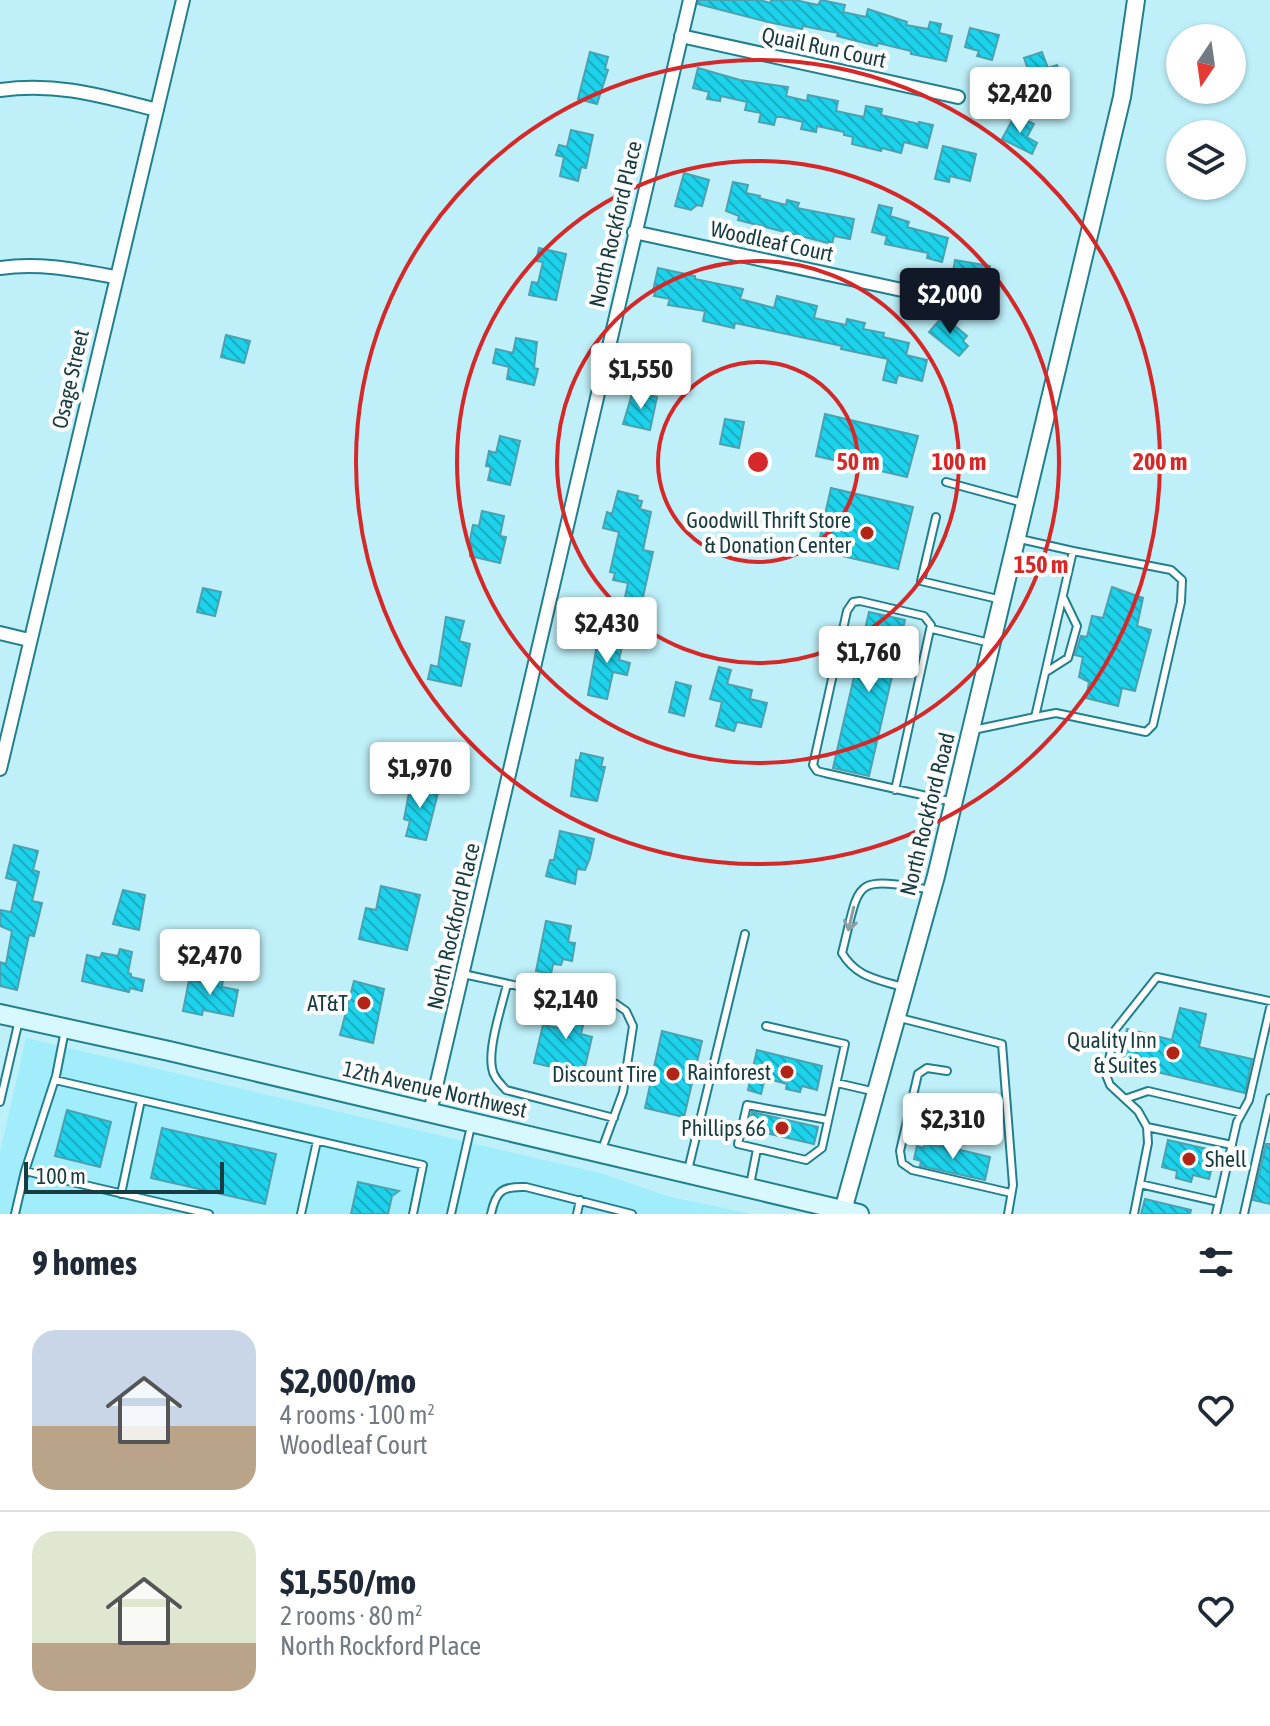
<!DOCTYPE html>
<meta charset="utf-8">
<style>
body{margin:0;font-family:"Asap Condensed",sans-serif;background:#f6f6f7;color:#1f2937;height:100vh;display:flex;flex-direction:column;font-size:30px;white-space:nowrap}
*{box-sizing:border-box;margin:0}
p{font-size:26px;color:#747a83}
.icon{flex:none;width:44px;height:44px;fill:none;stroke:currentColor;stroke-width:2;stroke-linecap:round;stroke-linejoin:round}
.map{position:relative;height:1214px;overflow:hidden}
.panel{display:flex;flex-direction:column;background:#fff;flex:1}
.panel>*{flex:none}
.needle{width:52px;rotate:193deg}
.tools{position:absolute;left:1166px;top:24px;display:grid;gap:16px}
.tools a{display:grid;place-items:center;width:80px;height:80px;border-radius:50%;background:#fff;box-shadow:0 2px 6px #0004;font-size:40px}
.scale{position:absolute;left:24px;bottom:20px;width:200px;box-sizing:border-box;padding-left:8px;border:4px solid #173c42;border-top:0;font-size:22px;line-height:28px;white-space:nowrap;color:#173c42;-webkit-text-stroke:6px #fff;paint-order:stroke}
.price{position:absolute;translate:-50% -68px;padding:0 18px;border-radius:8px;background:#fff;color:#222;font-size:26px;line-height:52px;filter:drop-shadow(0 2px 4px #0008)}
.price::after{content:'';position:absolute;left:50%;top:48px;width:24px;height:18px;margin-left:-12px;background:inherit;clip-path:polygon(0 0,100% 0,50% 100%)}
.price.selected{background:#111827;color:#fff}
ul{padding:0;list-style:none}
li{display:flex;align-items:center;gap:24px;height:200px;padding:0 32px}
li+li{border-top:2px solid #e0e1e3}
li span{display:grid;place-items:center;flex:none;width:224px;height:160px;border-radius:24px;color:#555}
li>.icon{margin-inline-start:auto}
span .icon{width:96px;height:96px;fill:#fffc;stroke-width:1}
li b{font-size:34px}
h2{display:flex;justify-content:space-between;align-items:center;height:96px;padding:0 32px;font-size:34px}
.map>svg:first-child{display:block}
.built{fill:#a2edfb}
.building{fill:url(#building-back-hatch);stroke:#4aa1b0;stroke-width:2}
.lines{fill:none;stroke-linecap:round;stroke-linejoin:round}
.service-casing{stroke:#227f8e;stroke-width:10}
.minor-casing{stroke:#227f8e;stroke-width:16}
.tertiary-casing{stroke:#227f8e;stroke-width:20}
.secondary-casing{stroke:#227f8e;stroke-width:22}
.service{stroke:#fff;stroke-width:6}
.minor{stroke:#fff;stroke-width:12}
.tertiary{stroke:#fff;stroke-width:16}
.secondary{stroke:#d6f8fe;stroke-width:18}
.oneway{stroke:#8b9ea0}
.ring{fill:none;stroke:#d62828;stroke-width:4}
.poi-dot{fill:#b22415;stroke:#fff;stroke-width:3}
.labels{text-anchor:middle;stroke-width:8;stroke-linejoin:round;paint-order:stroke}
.street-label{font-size:22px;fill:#173c42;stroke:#fff}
.poi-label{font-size:22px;fill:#173c42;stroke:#fff;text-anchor:end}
.centre{fill:#d62828;stroke:#fff;stroke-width:4}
.ring-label{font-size:24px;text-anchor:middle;font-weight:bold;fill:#d62828;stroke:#fff;stroke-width:8;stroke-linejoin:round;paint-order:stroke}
</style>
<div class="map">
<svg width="1270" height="1214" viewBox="0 0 1270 1214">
<defs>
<pattern id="building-back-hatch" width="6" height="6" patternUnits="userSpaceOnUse" patternTransform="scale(2)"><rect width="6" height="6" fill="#1ed2eb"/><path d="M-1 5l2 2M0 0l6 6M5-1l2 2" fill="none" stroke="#19acc0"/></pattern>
</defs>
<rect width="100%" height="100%" fill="#bff0f9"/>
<path class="built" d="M26,1038L604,1174L667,1196L752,1214H0V1152Z"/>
<path class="building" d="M699,0H759L771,3V0H795L818,5L821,0L845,5L843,12L866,17L868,9L907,22L906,25L928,29L930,22L941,24L939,33L952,36L946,61L911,54V51L878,43L877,46L837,36L838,33L803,26L802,29L768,22L698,4Z
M970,28L999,35L992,60L977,56L979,51L965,47Z
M590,52L608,57L605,69L608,70L597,104L578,99Z
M1042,52L1048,68L1057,65L1062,79L1051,84L1059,106L1044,112L1037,90L1023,95L1018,80L1030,75L1024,58Z
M698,68L740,80L788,87L786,96L807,101L808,95L838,101L836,111L864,117L866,106L882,109L881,115L919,124V122L933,125L927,148L904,142L901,153L882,148L881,151L852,144L853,137L844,135V132L817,126L816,132L801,129L803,122L782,117H776L774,125L759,122L761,113L745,110L747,102L721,96L720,101L707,99L709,92L693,88Z
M1015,115L1034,124L1027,137L1037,143L1032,154L1002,139Z
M571,130L593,135L586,168L581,167L578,181L560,176L564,157L556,155L559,145L567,147Z
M943,146L976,154L970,181L950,176L949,182L935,179Z
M684,173L709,180L702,206L697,205L691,210L675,206Z
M733,182L748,185L746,193L760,196L759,198L786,205L787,200L799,203L797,208L854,219L850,239L834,236L832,244L738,220L739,216L726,211Z
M879,205L892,208L890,216L909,222L907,227L948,238L942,262L927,258L928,253L885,244L887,236L872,232Z
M539,248L566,254L556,300L529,295L532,282L538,283L543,262L536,261Z
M955,260L990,266L985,303L949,297Z
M658,268L695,276V279L743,289L740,299L774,308L777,296L817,306L814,318L846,325L847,319L865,323L863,329L884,333L883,337L909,343L906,355L927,360L922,381L898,375L896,383L883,380L888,359L841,349L842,346L735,323L734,328L703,321L705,311L668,305L670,299L654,296L655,292L653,291Z
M943,316L967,336L963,341L968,346L959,356L929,332Z
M226,335L250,341L244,363L221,357Z
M516,338L537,342L534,368L538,369L534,385L507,379L509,367L493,363L496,349L513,353Z
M633,391L657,397L650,430L623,424Z
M825,414L918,436L907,477L816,456Z
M725,419L744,422L739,448L720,444Z
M500,436L520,441L510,485L488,480L491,467L486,466L489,451L496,453Z
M831,488L913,507L898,569L817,550Z
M618,491L638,496L637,500L642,501L640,509L651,512L643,550L653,552L641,606L624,602L628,583L613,580L615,573L610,572L619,532L603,528L607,512L612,514Z
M482,511L504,516L500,536L506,537L500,563L470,556L472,545H469L473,525L479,526Z
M1112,587L1143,598L1137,626L1151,630L1135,691L1122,688L1118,706L1086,698L1089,682L1079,677L1083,657L1075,655L1081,636L1087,637L1092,616L1103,618Z
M203,588L221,592L215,616L197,612Z
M869,612L905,620L869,776L833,768Z
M446,617L464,621L459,641L470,644L461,686L428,679L431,665L438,667Z
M606,630L619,632L616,645L622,646L619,660L630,663L627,675L613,672L607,699L588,695L598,639L604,640Z
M719,667L731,670L727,684L752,690L750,699L767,703L761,727L737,722L734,731L716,726L722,702L710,699Z
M676,682L691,686L684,716L669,712Z
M581,753L603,758L601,767H605L597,801L571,796L576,760L579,761Z
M411,782L439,789L426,840L406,836L410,821L404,819Z
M560,831L594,839L590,858L585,870L577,869L575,884L546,876L550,860H554Z
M14,845L38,851L33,870L39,872L32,901L42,903L34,936L29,935L17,990L0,986V962L6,964L12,931L0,926V910L11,912L18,881L6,878Z
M381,886L420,895L407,950L359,939L366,908L376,910Z
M123,890L145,895L139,930L113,924Z
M546,921L571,926L568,942L575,943L572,961L563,959L561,965L553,964L551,974L536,971Z
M211,934L250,946L245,962L207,948Z
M120,949L132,952L128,973L131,974V977L144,980L142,991L130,988L129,992L82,981L87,955L100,958L102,953L118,956Z
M206,975L223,979L222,987L238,990L233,1016L203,1010L202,1015L183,1011L189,980L205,983Z
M354,981L384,989L373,1043L340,1035Z
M565,999L588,1004L581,1034L592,1037L583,1075L552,1070V1067L534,1063L543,1025L558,1028Z
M1180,1008L1206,1014L1199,1047L1252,1059L1245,1093L1119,1063L1127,1029L1172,1040Z
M662,1031L702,1041L684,1117L645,1108Z
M757,1050L822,1066L817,1090L802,1086L800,1092L786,1089L787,1084L765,1078L761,1094L748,1090Z
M67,1110L111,1122L100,1167L55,1156Z
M752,1112L818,1127L814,1144L748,1129Z
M162,1128L276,1154L265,1204L151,1178Z
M1168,1140L1216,1151L1209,1179L1193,1175L1191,1182L1176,1178L1177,1171L1162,1167Z
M941,1142L953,1145L952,1148L990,1157L985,1180L920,1166L921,1161L914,1159L917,1146L924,1148L925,1143L940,1147Z
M1266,1144H1270V1204L1253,1200Z
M358,1182L399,1191L392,1196L388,1214H351Z
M1145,1199L1191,1210L1190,1214H1141Z"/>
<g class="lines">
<defs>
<path id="service" d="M946,482L1023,503
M936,517L921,581L1002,600
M932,629L990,643
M1046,672L1068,658L1077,626L1063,597
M1035,717L1056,713L1146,732L1153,725L1181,602L1182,580L1171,570L1073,551
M973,730L1035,717L1073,551L1020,539
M895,790L931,625L924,616L860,601L853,602L847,611L813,765L817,771L825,773L953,802
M463,974L532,989L563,992L616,1004L626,1011L633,1026L623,1092L602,1149
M507,984C502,1006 488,1046 492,1068C493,1077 500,1083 506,1090L614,1118
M902,987C877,979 856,977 842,953C861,877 852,877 932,890
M900,1018L1002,1044L1013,1185L1008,1214
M766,1026L845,1044L822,1148L806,1160L738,1144L747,1105L828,1120
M65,1030L56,1076L25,1171L209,1214
M947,1071L927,1068L918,1074L900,1151L902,1163L912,1170L1011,1193
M55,1080L423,1165L413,1214
M837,1083L876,1092
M1125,1099L1148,1091L1242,1113
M0,1102L19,1020
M1147,1127L1232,1145
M688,1170L745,934
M1140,1184L1219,1202
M750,1185L757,1149
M121,1194L141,1100
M15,1214L25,1171
M301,1214L317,1141
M451,1214L471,1126
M491,1214C496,1191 502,1186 526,1187L632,1214
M577,1214L580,1200
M1134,1214L1148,1143L1147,1127L1138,1111L1110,1085L1106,1075L1115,1030L1157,977L1270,1001
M1216,1214L1237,1122L1249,1100L1270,1008
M1244,1214L1270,1098"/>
<path id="minor" d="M681,36L958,97
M0,90C57,82 102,96 157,110
M634,232L902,290
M0,268C39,262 77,270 115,277
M0,633L29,640
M0,769L183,0
M430,1112L690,0"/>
<path id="tertiary" d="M842,1214L936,876L1122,97L1136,0"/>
<path id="secondary" d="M0,1014L169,1051L859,1214"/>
</defs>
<use href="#service" class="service-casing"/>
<use href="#minor" class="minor-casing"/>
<use href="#tertiary" class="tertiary-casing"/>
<use href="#secondary" class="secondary-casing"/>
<use href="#service" class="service"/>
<use href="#minor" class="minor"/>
<use href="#tertiary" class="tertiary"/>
<use href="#secondary" class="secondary"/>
</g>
<defs><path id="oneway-shaft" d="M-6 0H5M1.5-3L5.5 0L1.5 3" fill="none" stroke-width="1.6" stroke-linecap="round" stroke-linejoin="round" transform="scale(2)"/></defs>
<use class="oneway" href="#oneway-shaft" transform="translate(851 919) rotate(103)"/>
<g class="ring">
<circle cx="758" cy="462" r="100"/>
<circle cx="758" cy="462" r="201"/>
<circle cx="758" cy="462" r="301"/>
<circle cx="758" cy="462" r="402"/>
</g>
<g class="poi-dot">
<circle cx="867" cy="533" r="8"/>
<circle cx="364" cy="1003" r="8"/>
<circle cx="1173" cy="1053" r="8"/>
<circle cx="787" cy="1072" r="8"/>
<circle cx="673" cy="1074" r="8"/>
<circle cx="782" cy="1128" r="8"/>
<circle cx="1189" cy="1159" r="8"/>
</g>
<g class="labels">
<g class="street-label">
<text transform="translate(824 47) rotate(12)" y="8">Quail Run Court</text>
<text transform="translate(615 224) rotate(-77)" y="8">North Rockford Place</text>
<text transform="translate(772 241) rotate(12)" y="8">Woodleaf Court</text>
<text transform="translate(70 379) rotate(-77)" y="8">Osage Street</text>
<text transform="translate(927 814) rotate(-76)" y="8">North Rockford Road</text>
<text transform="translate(453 926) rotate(-77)" y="8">North Rockford Place</text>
<text transform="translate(435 1089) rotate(13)" y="8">12th Avenue Northwest</text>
</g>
<g class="poi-label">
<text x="851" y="528">Goodwill Thrift Store<tspan x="851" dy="25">&amp; Donation Center</tspan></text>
<text x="348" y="1011">AT&amp;T</text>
<text x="1157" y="1048">Quality Inn<tspan x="1157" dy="25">&amp; Suites</tspan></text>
<text x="771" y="1080">Rainforest</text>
<text x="657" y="1082">Discount Tire</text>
<text x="766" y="1136">Phillips 66</text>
<text x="1205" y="1167" text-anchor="start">Shell</text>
</g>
</g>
<circle cx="758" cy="462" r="12" class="centre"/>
<g class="ring-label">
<text x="858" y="470">50 m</text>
<text x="959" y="470">100 m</text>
<text x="1160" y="470">200 m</text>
<text x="1041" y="573">150 m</text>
</g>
</svg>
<div class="tools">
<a><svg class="needle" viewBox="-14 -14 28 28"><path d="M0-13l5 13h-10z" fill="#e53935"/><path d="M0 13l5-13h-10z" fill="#747a83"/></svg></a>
<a><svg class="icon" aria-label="layers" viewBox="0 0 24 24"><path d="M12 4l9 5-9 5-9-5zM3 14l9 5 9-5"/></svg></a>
</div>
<div class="scale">100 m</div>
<b class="price" style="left:1020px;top:135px">$2,420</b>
<b class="price selected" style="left:950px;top:336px">$2,000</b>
<b class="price" style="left:641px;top:411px">$1,550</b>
<b class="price" style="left:607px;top:665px">$2,430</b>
<b class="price" style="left:869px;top:694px">$1,760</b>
<b class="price" style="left:420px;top:810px">$1,970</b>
<b class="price" style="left:210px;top:997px">$2,470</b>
<b class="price" style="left:566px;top:1041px">$2,140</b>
<b class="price" style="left:953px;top:1161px">$2,310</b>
</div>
<section class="panel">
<h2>9 homes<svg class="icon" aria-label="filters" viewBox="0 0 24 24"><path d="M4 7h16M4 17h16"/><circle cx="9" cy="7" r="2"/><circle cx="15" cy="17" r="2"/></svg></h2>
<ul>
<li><span style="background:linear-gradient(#c9d6e8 60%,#b9a48a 0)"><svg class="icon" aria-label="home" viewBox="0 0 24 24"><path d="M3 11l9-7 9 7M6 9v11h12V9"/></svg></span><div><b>$2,000/mo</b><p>4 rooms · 100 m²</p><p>Woodleaf Court</p></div><svg class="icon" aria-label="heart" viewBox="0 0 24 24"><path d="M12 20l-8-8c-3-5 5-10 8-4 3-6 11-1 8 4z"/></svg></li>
<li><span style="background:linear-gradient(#dfe7d0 70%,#b9a48a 0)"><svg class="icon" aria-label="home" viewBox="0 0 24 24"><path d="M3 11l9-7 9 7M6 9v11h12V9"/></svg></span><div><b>$1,550/mo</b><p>2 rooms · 80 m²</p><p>North Rockford Place</p></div><svg class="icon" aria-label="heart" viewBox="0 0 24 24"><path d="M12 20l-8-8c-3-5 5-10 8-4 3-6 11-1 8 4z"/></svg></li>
</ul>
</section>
